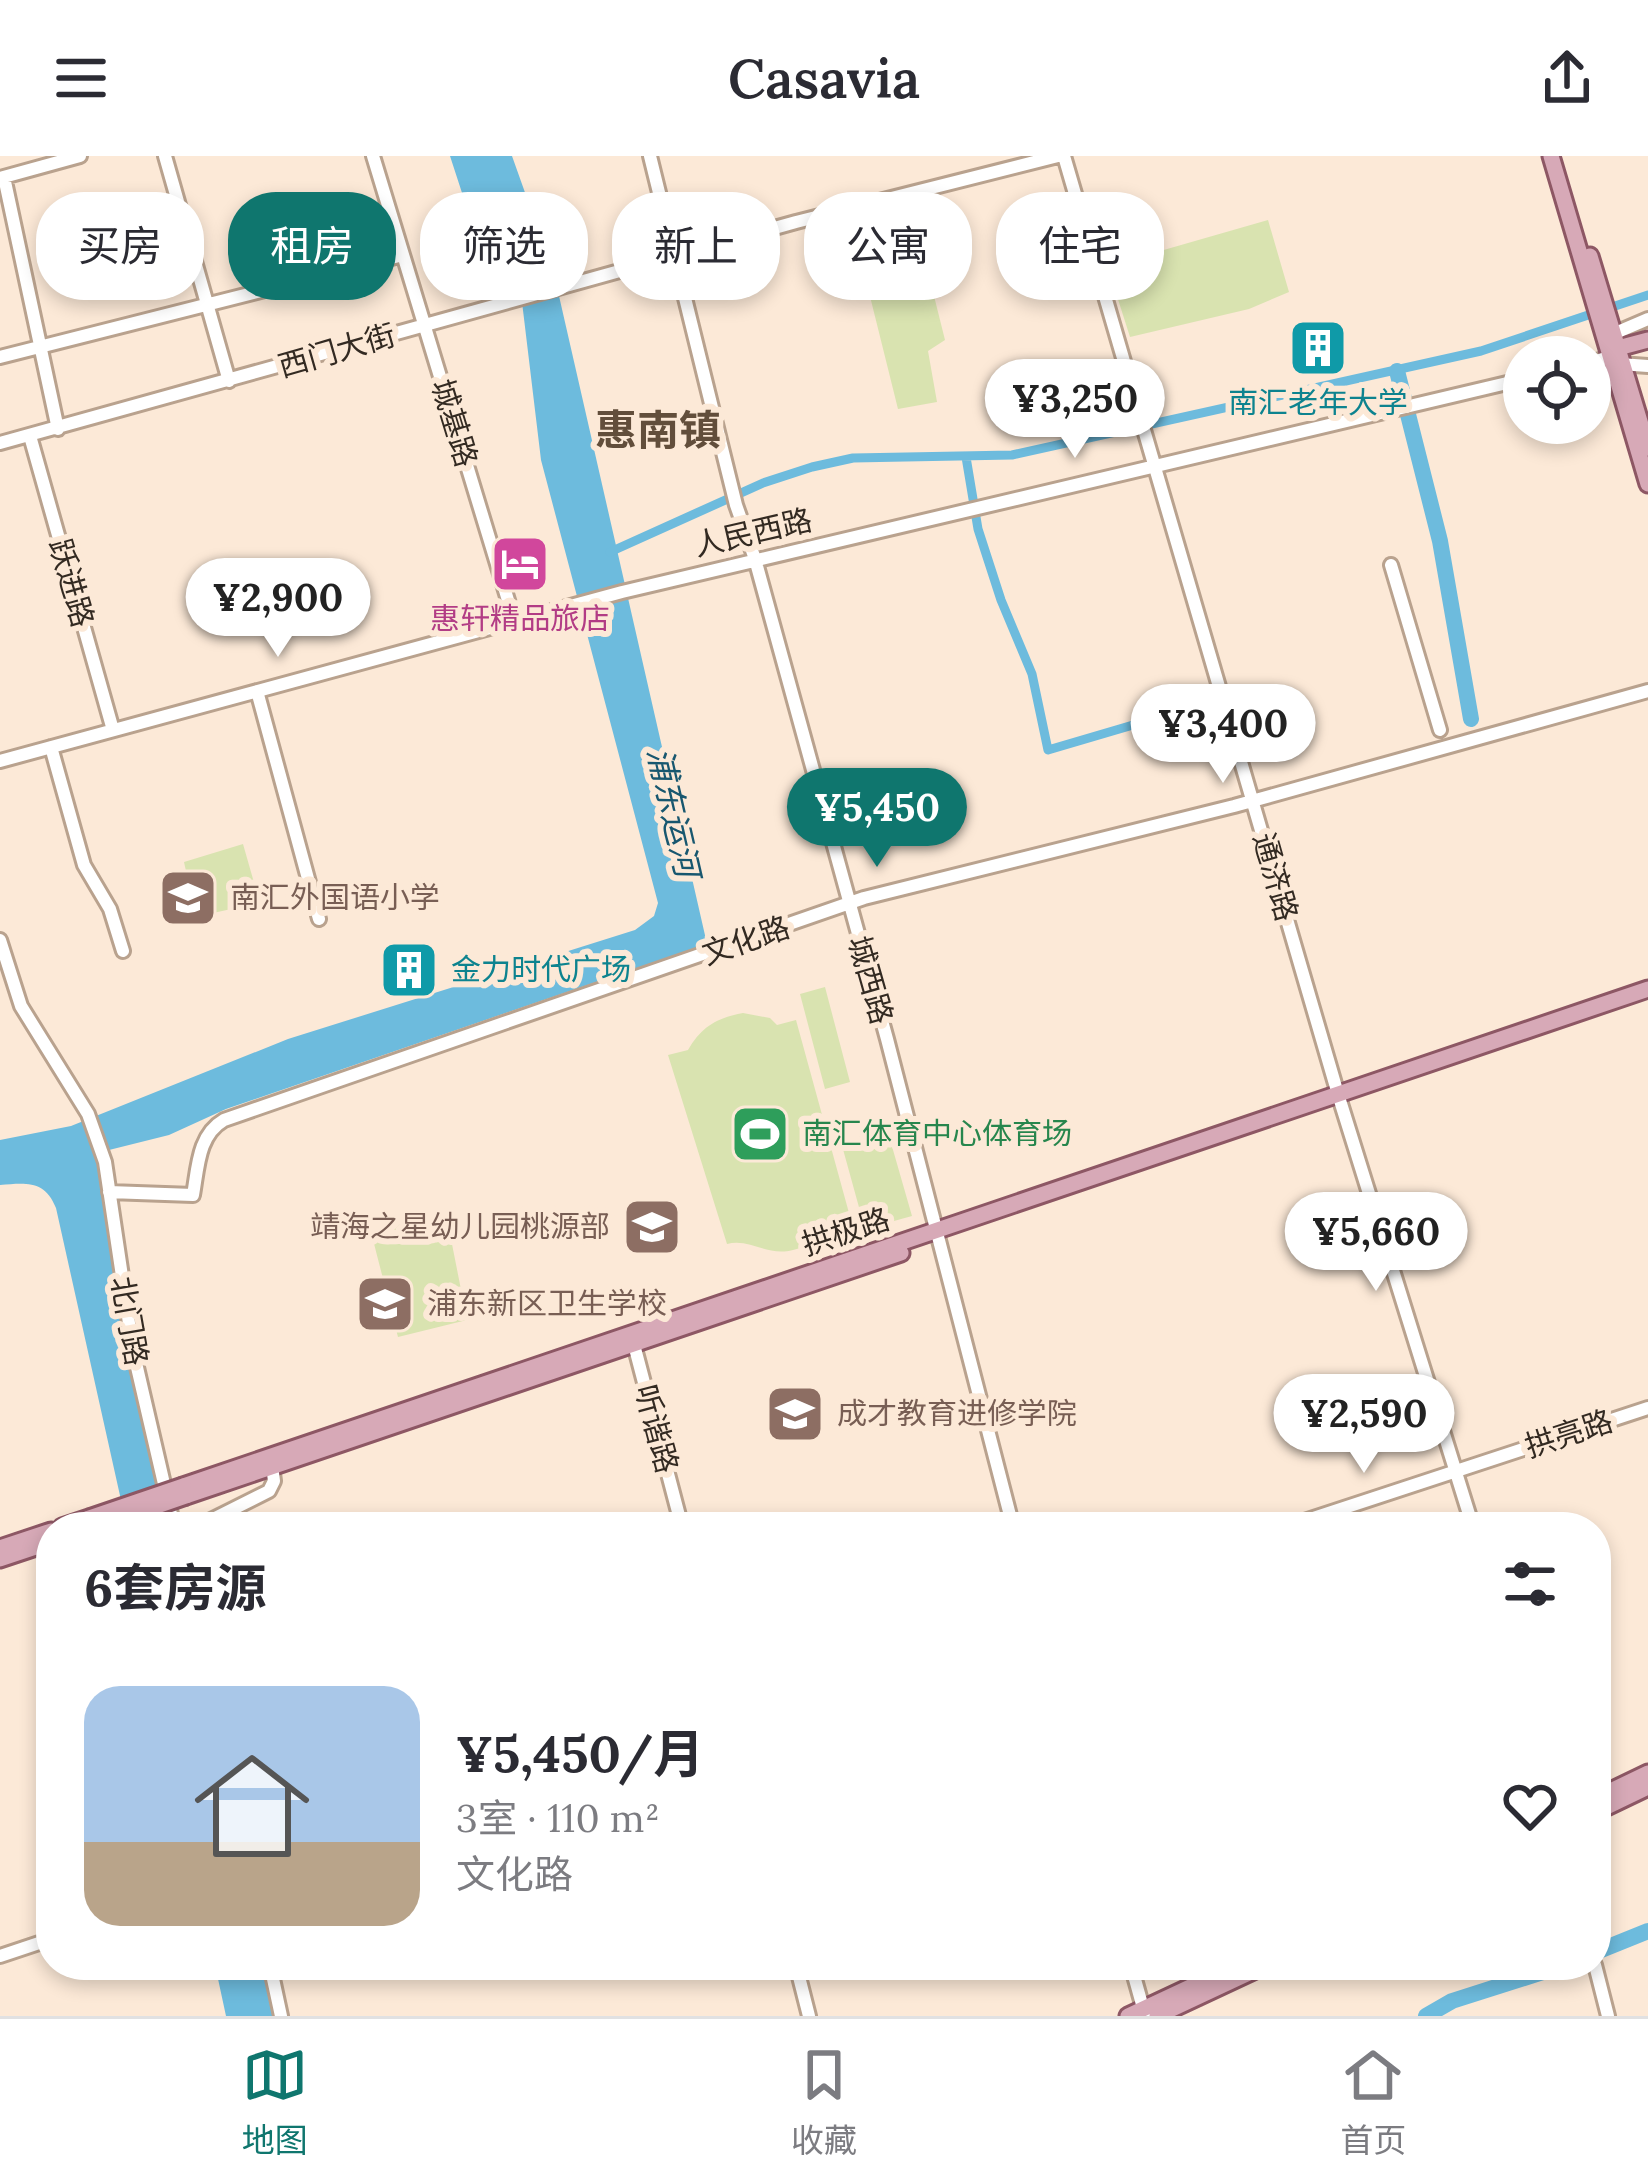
<!DOCTYPE html>
<html lang="zh">
<meta charset="utf-8">
<style>
body{margin:0;font-family:Lora,"Noto Sans SC",serif;background:#f2f2f3;color:#2b2b33;height:100vh;display:flex;flex-direction:column;font-size:45px;white-space:nowrap}
*{box-sizing:border-box;margin:0}
p{font-size:39px;color:#7c7c81}
.icon{flex:none;width:66px;height:66px;fill:none;stroke:currentColor;stroke-width:2;stroke-linecap:round;stroke-linejoin:round}
.map{position:relative;flex:1;overflow:hidden}
.sheet{position:absolute;left:36px;top:1356px;width:1575px;height:468px;display:flex;flex-direction:column;background:#fff;border-radius:48px;box-shadow:0 6px 18px #0003}
.sheet>*{flex:none}
.top-card{position:absolute;left:36px;top:36px;width:1578px;height:108px;display:flex;gap:24px}
.buttons{position:absolute;left:1503px;top:180px;display:grid;gap:24px}
.buttons a{display:grid;place-items:center;width:108px;height:108px;border-radius:50%;background:#fff;box-shadow:0 6px 18px #0003;font-size:60px}
.price{position:absolute;translate:-50% -102px;padding:0 27px;border-radius:42px;background:#fff;color:#222;font-size:39px;line-height:78px;filter:drop-shadow(0 3px 6px #0008)}
.price::after{content:'';position:absolute;left:50%;top:72px;width:36px;height:27px;margin-left:-18px;background:inherit;clip-path:polygon(0 0,100% 0,50% 100%)}
.price.current{background:#0f766e;color:#fff}
ul{padding:0;list-style:none}
li{display:flex;align-items:center;gap:36px;height:300px;padding:0 48px}
li+li{border-top:3px solid #e1e1e2}
li span{display:grid;place-items:center;flex:none;width:336px;height:240px;border-radius:36px;color:#555}
li>.icon{margin-inline-start:auto}
span .icon{width:144px;height:144px;fill:#fffc;stroke-width:1}
li b{font-size:51px}
h2{display:flex;justify-content:space-between;align-items:center;height:144px;padding:0 48px;font-size:51px}
.pill{padding:0 42px;border-radius:48px;background:#fff;box-shadow:0 6px 18px #0003;font-size:42px;line-height:108px}
.pill.current{background:#0f766e;color:#fff}
header{display:flex;justify-content:space-between;align-items:center;height:156px;padding:0 48px;background:#fff;font-size:54px;font-weight:600}
.tabs{display:flex;justify-content:space-around;align-items:center;height:168px;border-top:3px solid #e1e1e2;background:#fff;font-size:33px;color:#7c7c81}
.tabs a{display:grid;justify-items:center;gap:6px}
.tabs .current{color:#0f766e}
.map>svg:first-child{display:block}
.green{fill:#d9e3b0}
.water{fill:#6dbbdd}
.lines{fill:none;stroke-linecap:round;stroke-linejoin:round}
.canal{stroke:#6dbbdd;stroke-width:9}
.river{stroke:#6dbbdd;stroke-width:16}
.minor-casing{stroke:#b9a28e;stroke-width:18}
.major-casing{stroke:#8d5764;stroke-width:21}
.minor{stroke:#fff;stroke-width:12}
.major{stroke:#d7a9b7;stroke-width:15}
.major-bridge-casing{stroke:#8d5764;stroke-width:21;stroke-linecap:butt}
.major-bridge{stroke:#d7a9b7;stroke-width:15}
.labels{text-anchor:middle;stroke-width:12;stroke-linejoin:round;paint-order:stroke}
.street-label{font-size:30px;fill:#332a22;stroke:#fce9d7}
.culture-label{font-size:30px;fill:#0d838f;stroke:#fce9d7}
.hotel-label{font-size:30px;fill:#b23c85;stroke:#fce9d7}
.education-label{font-size:30px;fill:#785e54;stroke:#fce9d7;text-anchor:start}
.leisure-label{font-size:30px;fill:#27864d;stroke:#fce9d7;text-anchor:start}
.water-label{font-size:33px;font-style:italic;fill:#18576f;stroke:#fce9d7}
.district-label{font-size:42px;font-weight:bold;fill:#624e3b;stroke:#fce9d7}
</style>
<header><svg class="icon" aria-label="menu" viewBox="0 0 24 24"><path d="M4 6h16M4 12h16M4 18h16"/></svg>Casavia<svg class="icon" aria-label="share" viewBox="0 0 24 24"><path d="M12 15V3M7 8l5-5 5 5M5 13v7h14v-7"/></svg></header>
<div class="map">
<svg width="1648" height="1860" viewBox="0 0 1648 1860">
<rect width="100%" height="100%" fill="#fce9d7"/>
<path class="green" d="M915,64L945,184L928,195L937,246L898,253L855,80Z
M1268,64L1289,136L1249,153L1130,181L1109,115L1115,108Z
M243,688L261,751L238,758L236,752L213,757L208,733L191,738L184,706Z
M825,831L850,926L825,933L800,838Z
M743,857L770,862L777,869L796,864L849,1057C827,1063 819,1088 793,1094C767,1101 750,1082 727,1088L668,899L688,894C702,870 717,862 743,857Z
M887,973L912,1060L865,1073L841,986Z
M420,1060L441,1067L451,1083L467,1164L398,1181L371,1076L379,1075L381,1082L396,1066Z"/>
<path class="water" d="M450,0H512L554,118L707,788L226,953L169,979L109,994L97,1004L124,1182L167,1371H127L56,1052C45,1024 26,1027 0,1029V984L71,970L288,883L635,774L654,760L658,747L541,304L519,121L495,76L464,43Z
M215,1809H262L274,1860H226Z"/>
<g class="lines">
<path class="canal" d="M966,301L978,373L1001,444L1032,518L1048,594L1167,559
M610,396L763,327L812,311L853,302L1012,299L1481,195L1648,139"/>
<path class="river" d="M1397,215L1440,385L1471,563
M1596,1796L1648,1775
M1426,1860L1452,1845L1565,1809"/>
<defs>
<path id="minor" d="M165,0L229,225
M373,0L514,464
M650,0L736,349L755,403L887,883L1013,1371
M1064,0L1338,938L1473,1371
M4,21L58,273
M0,22L80,0
M1612,182L1613,178L1648,163
M0,201L403,99
M1590,207L1609,201
M1620,208L1648,210
M30,280L113,574
M0,287L796,66L1058,0
M1391,409L1440,574
M257,535L319,763
M51,591L84,709L110,753L123,795
M0,605L622,436L1524,223
M0,784L21,850L88,958L105,1006L133,1194L174,1371
M109,1036L193,1039C198,1011 198,979 224,964L864,742L1234,650L1648,535
M632,1181L682,1371
M197,1371L269,1335L274,1325L272,1310
M1286,1371L1648,1252
M0,1800L51,1783
M270,1809L281,1860
M796,1809L809,1860
M1131,1809L1145,1859
M1595,1809L1608,1860"/>
<path id="major" d="M1551,0L1648,328
M1590,100L1648,292
M1611,199L1618,192L1648,184
M183,1330L1648,833
M186,1340L901,1097
M62,1371L89,1362
M0,1392L51,1375
M0,1403L51,1386
M1596,1642L1648,1617
M1596,1656L1648,1631
M1128,1860L1237,1809
M1157,1860L1266,1809"/>
</defs>
<use href="#minor" class="minor-casing"/>
<use href="#major" class="major-casing"/>
<use href="#minor" class="minor"/>
<use href="#major" class="major"/>
<defs>
<path id="major-bridge" d="M89,1362L183,1330
M96,1371L186,1340"/>
</defs>
<use href="#major-bridge" class="major-bridge-casing"/>
<use href="#major-bridge" class="major-bridge"/>
</g>
<defs>
<symbol id="building-square" viewBox="-11 -11 22 22"><rect x="-9" y="-9" width="18" height="18" rx="4" fill="#0f9aa8" stroke="#fce9d7"/><path d="M-4-6H4V6H1V3H-1V6H-4ZM-2.5-4.3h1.7v1.8h-1.7ZM.8-4.3h1.7v1.8H.8ZM-2.5-1h1.7V.8h-1.7ZM.8-1h1.7V.8H.8Z" fill="#fff"/></symbol>
<symbol id="hotel-square" viewBox="-11 -11 22 22"><rect x="-9" y="-9" width="18" height="18" rx="4" fill="#d1479c" stroke="#fce9d7"/><path d="M-6-4.5h1.5V1H6V5H4.5V3h-9V5H-6ZM-4 0a1.8 1.8 0 1 1 3.6 0ZM.5 0V-2.5h3Q6-2.5 6 0Z" fill="#fff"/></symbol>
<symbol id="school-square" viewBox="-11 -11 22 22"><rect x="-9" y="-9" width="18" height="18" rx="4" fill="#8d6e63" stroke="#fce9d7"/><path d="M0-5L7-2L0 1L-7-2ZM-4 1L0 2.5L4 1V4Q0 6-4 4Z" fill="#fff"/></symbol>
<symbol id="stadium-square" viewBox="-11 -11 22 22"><rect x="-9" y="-9" width="18" height="18" rx="4" fill="#2e9e5b" stroke="#fce9d7"/><path d="M0-5a6.5 5 0 1 0 0 10a6.5 5 0 1 0 0-10ZM-3.5-1.8h7v3.6h-7Z" fill="#fff"/></symbol>
<symbol id="university-square" viewBox="-11 -11 22 22"><rect x="-9" y="-9" width="18" height="18" rx="4" fill="#8d6e63" stroke="#fce9d7"/><path d="M0-5L7-2L0 1L-7-2ZM-4 1L0 2.5L4 1V4Q0 6-4 4Z" fill="#fff"/></symbol>
</defs>
<g fill-rule="evenodd">
<use href="#building-square" x="1285" y="159" width="66" height="66"/>
<use href="#hotel-square" x="487" y="375" width="66" height="66"/>
<use href="#school-square" x="155" y="709" width="66" height="66"/>
<use href="#building-square" x="376" y="781" width="66" height="66"/>
<use href="#stadium-square" x="727" y="945" width="66" height="66"/>
<use href="#school-square" x="619" y="1038" width="66" height="66"/>
<use href="#university-square" x="352" y="1115" width="66" height="66"/>
<use href="#school-square" x="762" y="1225" width="66" height="66"/>
</g>
<g class="labels">
<g class="street-label">
<text transform="translate(337 195) rotate(-16)" y="10">西门大街</text>
<text transform="translate(454 267) rotate(73)" y="10">城基路</text>
<text transform="translate(753 377) rotate(-13)" y="10">人民西路</text>
<text transform="translate(71 427) rotate(74)" y="10">跃进路</text>
<text transform="translate(1275 721) rotate(74)" y="10">通济路</text>
<text transform="translate(746 785) rotate(-19)" y="10">文化路</text>
<text transform="translate(870 824) rotate(74)" y="10">城西路</text>
<text transform="translate(846 1076) rotate(-18)" y="10">拱极路</text>
<text transform="translate(129 1165) rotate(80)" y="10">北门路</text>
<text transform="translate(656 1273) rotate(75)" y="10">听谐路</text>
<text transform="translate(1569 1278) rotate(-18)" y="10">拱亮路</text>
</g>
<g class="culture-label">
<text x="1318" y="257">南汇老年大学</text>
<text x="451" y="824" text-anchor="start">金力时代广场</text>
</g>
<g class="hotel-label">
<text x="520" y="473">惠轩精品旅店</text>
</g>
<g class="education-label">
<text x="230" y="752">南汇外国语小学</text>
<text x="610" y="1081" text-anchor="end">靖海之星幼儿园桃源部</text>
<text x="427" y="1158">浦东新区卫生学校</text>
<text x="837" y="1268">成才教育进修学院</text>
</g>
<g class="leisure-label">
<text x="802" y="988">南汇体育中心体育场</text>
</g>
<g class="water-label">
<text transform="translate(674 656) rotate(77)" y="12">浦东运河</text>
</g>
<g class="district-label">
<text x="658" y="289">惠南镇</text>
</g>
</g>
</svg>
<div class="buttons">
<a><svg class="icon" aria-label="locate" viewBox="0 0 24 24"><circle cx="12" cy="12" r="6"/><path d="M12 2v4M12 18v4M2 12h4M18 12h4"/></svg></a>
</div>
<b class="price" style="left:1075px;top:305px">¥3,250</b>
<b class="price" style="left:278px;top:504px">¥2,900</b>
<b class="price" style="left:1223px;top:630px">¥3,400</b>
<b class="price current" style="left:877px;top:714px">¥5,450</b>
<b class="price" style="left:1376px;top:1138px">¥5,660</b>
<b class="price" style="left:1364px;top:1320px">¥2,590</b>
<div class="top-card">
<a class="pill">买房</a>
<a class="pill current">租房</a>
<a class="pill">筛选</a>
<a class="pill">新上</a>
<a class="pill">公寓</a>
<a class="pill">住宅</a>
</div>
<section class="sheet">
<h2>6套房源<svg class="icon" aria-label="filters" viewBox="0 0 24 24"><path d="M4 7h16M4 17h16"/><circle cx="9" cy="7" r="2"/><circle cx="15" cy="17" r="2"/></svg></h2>
<ul>
<li><span style="background:linear-gradient(#a9c7e8 65%,#b9a48a 0)"><svg class="icon" aria-label="home" viewBox="0 0 24 24"><path d="M3 11l9-7 9 7M6 9v11h12V9"/></svg></span><div><b>¥5,450/月</b><p>3室 · 110 m²</p><p>文化路</p></div><svg class="icon" aria-label="heart" viewBox="0 0 24 24"><path d="M12 20l-8-8c-3-5 5-10 8-4 3-6 11-1 8 4z"/></svg></li>
</ul>
</section>
</div>
<nav class="tabs">
<a class="current"><svg class="icon" aria-label="map" viewBox="0 0 24 24"><path d="M3 6l6-2 6 2 6-2v14l-6 2-6-2-6 2zM9 4v14M15 6v14"/></svg>地图</a>
<a><svg class="icon" aria-label="saved" viewBox="0 0 24 24"><path d="M7 4h10v16l-5-4-5 4z"/></svg>收藏</a>
<a><svg class="icon" aria-label="home" viewBox="0 0 24 24"><path d="M3 11l9-7 9 7M6 9v11h12V9"/></svg>首页</a>
</nav>
